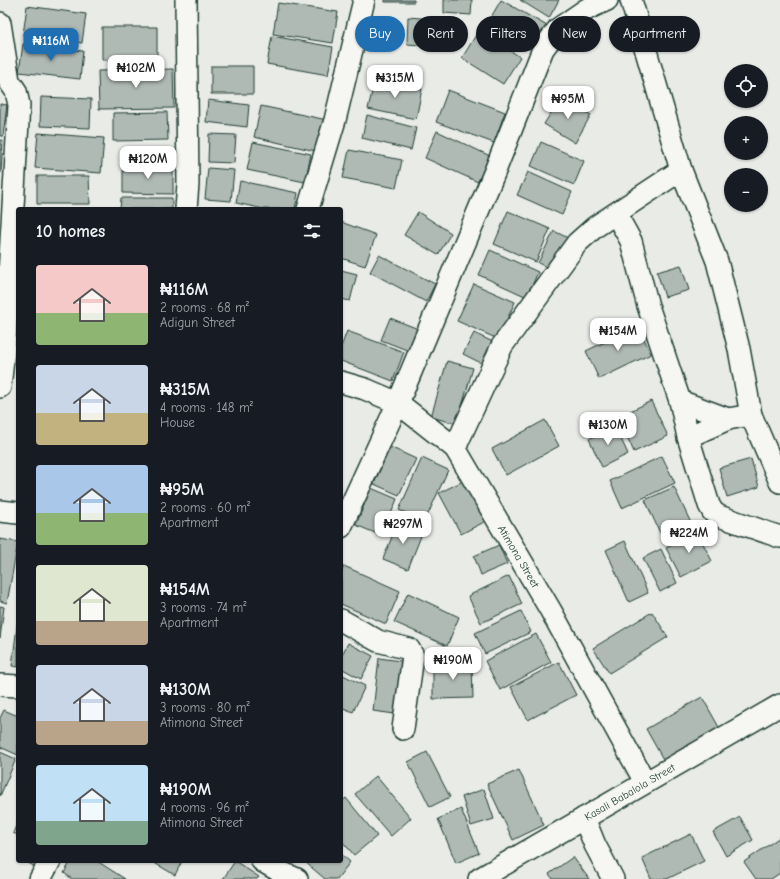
<!DOCTYPE html>
<meta charset="utf-8">
<style>
body{margin:0;font-family:"Comic Neue",sans-serif;background:#20242c;color:#f1f3f6;height:100vh;display:flex;flex-direction:column;font-size:15px;white-space:nowrap}
*{box-sizing:border-box;margin:0}
p{font-size:13px;color:#9ea1a6}
.icon{flex:none;width:22px;height:22px;fill:none;stroke:currentColor;stroke-width:2;stroke-linecap:round;stroke-linejoin:round}
.map{position:relative;flex:1;overflow:hidden}
.drawer{position:absolute;left:16px;top:207px;width:327px;height:656px;display:flex;flex-direction:column;background:#171b24;border-radius:4px;box-shadow:0 1px 3px #0004}
.drawer>*{flex:none}
.hud{position:absolute;left:355px;top:16px;width:365px;height:36px;display:flex;gap:8px}
.buttons{position:absolute;left:724px;top:64px;display:grid;gap:8px}
.buttons a{display:grid;place-items:center;width:44px;height:44px;border-radius:50%;background:#171b24;box-shadow:0 1px 3px #0004;font-size:20px}
.price{position:absolute;translate:-50% -34px;padding:0 9px;border-radius:8px;background:#fff;color:#222;font-size:13px;line-height:26px;filter:drop-shadow(0 1px 2px #0008)}
.price::after{content:'';position:absolute;left:50%;top:24px;width:12px;height:9px;margin-left:-6px;background:inherit;clip-path:polygon(0 0,100% 0,50% 100%)}
.price.current{background:#1f6fb2;color:#fff}
ul{padding:0;list-style:none}
li{display:flex;align-items:center;gap:12px;height:100px;padding:0 20px}
li span{display:grid;place-items:center;flex:none;width:112px;height:80px;border-radius:4px;color:#555}
li>.icon{margin-inline-start:auto}
span .icon{width:48px;height:48px;fill:#fffc;stroke-width:1}
li b{font-size:17px}
h2{display:flex;justify-content:space-between;align-items:center;height:48px;padding:0 20px;font-size:17px}
.tag{padding:0 14px;border-radius:18px;background:#171b24;box-shadow:0 1px 3px #0004;font-size:14px;line-height:36px}
.tag.current{background:#1f6fb2;color:#fff}
.map>svg:first-child{display:block}
.building{fill:#b0bab5;stroke:#1f3d34}
.lines{fill:none;stroke-linecap:round;stroke-linejoin:round}
.minor-casing{stroke:#1f3d34;stroke-width:24}
.minor{stroke:#f6f6f2;stroke-width:21}
.labels{text-anchor:middle;stroke-width:3;stroke-linejoin:round;paint-order:stroke}
.street-label{font-size:11px;fill:#1f3d34;stroke:#f6f6f2}
</style>
<div class="map">
<svg width="780" height="879" viewBox="0 0 780 879">
<rect width="100%" height="100%" fill="#e9ebe7"/>
<filter id="ink" filterUnits="userSpaceOnUse"><feTurbulence type="fractalNoise" baseFrequency=".025" numOctaves="2"/><feDisplacementMap in="SourceGraphic" scale="8" xChannelSelector="R" yChannelSelector="G"/><feConvolveMatrix kernelMatrix="1 2 1 2 8 2 1 2 1" color-interpolation-filters="sRGB"/></filter>
<g filter="url(#ink)">
<path class="building" d="M385,0H414V2H385Z
M444,0H472L471,15L444,13Z
M501,0L549,27L535,52L487,24Z
M520,0H559L549,18Z
M278,3L338,12L333,43L273,34Z
M27,6L86,14L82,43L23,35Z
M408,17L458,21L456,48L407,44Z
M102,27H157V60H102Z
M479,30L520,57L503,84L462,58Z
M272,36L333,47L328,75L267,64Z
M23,44L83,51L80,79L19,72Z
M211,66H253V94H211Z
M173,69L174,108L99,109L98,71Z
M375,79L422,89L416,119L368,109Z
M448,90L505,112L494,143L436,122Z
M41,97L91,99L90,128L40,126Z
M561,97L591,115L575,143L544,124Z
M208,100L249,105L247,127L206,122Z
M0,104L7,105L3,136H0Z
M261,106L327,120L320,152L254,137Z
M167,112L168,140L113,141V113Z
M367,115L416,128L411,150L362,138Z
M437,131L490,156L478,182L425,158Z
M38,133L104,138L101,173L35,168Z
M209,134L236,135L234,163L208,162Z
M0,140H3L1,173H0Z
M253,142L311,154L305,182L247,170Z
M541,142L584,161L574,185L531,166Z
M349,150L402,160L396,188L343,178Z
M123,166H173V194L123,193Z
M208,168L234,170L231,201L205,199Z
M528,172L572,192L562,215L517,195Z
M37,176H89L90,204H37Z
M240,181L298,193L295,209H264L236,203Z
M121,198H172V209H120Z
M508,211L550,229L536,262L494,244Z
M418,212L451,233L438,255L404,235Z
M341,222L376,235L365,266L341,258Z
M554,231L568,238L553,270L538,263Z
M490,250L538,272L527,297L479,275Z
M379,255L435,284L426,302L370,272Z
M681,265L689,290L665,297L657,272Z
M341,270L357,274L350,301L341,299Z
M474,284L515,302L498,339L457,321Z
M390,318L421,330L412,352L381,340Z
M638,326L651,354L599,379L586,351Z
M347,331L404,352L393,381L341,361V347Z
M474,333L495,343L483,364L463,354Z
M447,361L473,368L457,424L431,417Z
M651,401L668,436L634,452L618,417Z
M545,420L559,446L506,475L492,449Z
M615,426L628,454L602,467L589,439Z
M390,447L416,459L399,495L374,484Z
M662,456L675,483L622,508L610,481Z
M422,458L448,470L425,521L399,510Z
M751,459L759,487L727,497L719,468Z
M465,480L486,521L461,534L439,493Z
M674,487L690,521L661,535L645,500Z
M371,488L397,499L382,536L356,525Z
M398,522L423,531L408,569L383,559Z
M697,532L712,561L681,577L666,548Z
M0,539L18,542L7,603L0,601Z
M625,541L648,593L629,602L606,550Z
M499,545L507,564L481,575L474,556Z
M661,549L677,583L660,592L643,558Z
M344,566L400,591L386,624L341,604V573Z
M509,576L522,604L481,623L468,596Z
M408,593L459,617L447,646L394,622Z
M0,606L4,607L0,638Z
M521,611L531,632L485,654L475,633Z
M652,612L668,637L609,673L593,648Z
M18,618V667L12,666Z
M536,634L551,662L500,690L485,661Z
M348,643L373,656L361,679L341,668V657Z
M379,658L408,662L402,715L373,711Z
M559,662L576,695L528,720L511,687Z
M433,664H472L473,698L433,699Z
M341,674L365,686L353,712L341,707Z
M702,697L720,729L664,761L646,729Z
M4,710L18,716V755L0,747V718Z
M0,752L16,759L0,796Z
M427,752L450,797L430,807L408,762Z
M519,770L544,825L513,840L487,784Z
M376,776L411,818L391,836L355,794Z
M484,789L494,819L471,826L462,797Z
M346,798L377,836L354,855L341,840V802Z
M461,809L479,853L456,863L438,819Z
M740,817L753,840L726,856L713,832Z
M18,821V835L13,833Z
M691,834L704,861L667,879H651L642,858Z
M780,837V873L771,879H756L744,862Z
M341,854L350,862L337,879H325L304,861H341Z
M573,857L589,879H553L549,874Z
M25,861H43L39,869Z
M71,861H97L125,879H72L64,873Z
M151,861H182L175,875Z
M235,861L259,877L257,879H223Z"/>
<g class="lines">
<defs>
<g id="minor">
<path d="M186,0L188,184L186,209"/>
<path d="M631,0L681,170L717,261L739,349L751,415L780,482"/>
<path d="M0,23L9,81L16,91L19,105L5,342L0,387"/>
<path d="M308,209L335,120L364,0"/>
<path d="M616,214L631,241L648,306L680,401L688,437L709,505L713,512L719,516L780,537"/>
<path id="s1" d="M341,382L365,389L398,403L455,448L551,611L645,782"/>
<path d="M680,401L728,419"/>
<path d="M688,437L728,419L751,415"/>
<path d="M455,448L502,346L577,243L595,227L681,170"/>
<path d="M0,511L18,513"/>
<path d="M341,527L398,403L495,171L543,49L558,29L587,9L607,0"/>
<path d="M341,620L378,641L409,649L413,656L403,729"/>
<path d="M0,685L18,686"/>
<path d="M584,818L595,845L613,879"/>
<path d="M262,861L281,872L297,879"/>
<path d="M40,879L50,861"/>
<path id="s2" d="M479,879L780,705"/>
</g>
</defs>
<use href="#minor" class="minor-casing"/>
<use href="#minor" class="minor"/>
</g>
</g>
<g class="labels">
<g class="street-label">
<text dy="4" stroke="none"><textPath href="#s1" startOffset="259">Atimona Street</textPath></text>
<text dy="4" stroke="none"><textPath href="#s2" startOffset="174">Kasali Babalola Street</textPath></text>
</g>
</g>
</svg>
<div class="buttons">
<a><svg class="icon" aria-label="locate" viewBox="0 0 24 24"><circle cx="12" cy="12" r="6"/><path d="M12 2v4M12 18v4M2 12h4M18 12h4"/></svg></a>
<a>+</a>
<a>−</a>
</div>
<b class="price current" style="left:51px;top:62px">₦116M</b>
<b class="price" style="left:136px;top:89px">₦102M</b>
<b class="price" style="left:395px;top:99px">₦315M</b>
<b class="price" style="left:568px;top:120px">₦95M</b>
<b class="price" style="left:148px;top:180px">₦120M</b>
<b class="price" style="left:618px;top:352px">₦154M</b>
<b class="price" style="left:608px;top:446px">₦130M</b>
<b class="price" style="left:403px;top:545px">₦297M</b>
<b class="price" style="left:689px;top:554px">₦224M</b>
<b class="price" style="left:453px;top:681px">₦190M</b>
<div class="hud">
<a class="tag current">Buy</a>
<a class="tag">Rent</a>
<a class="tag">Filters</a>
<a class="tag">New</a>
<a class="tag">Apartment</a>
</div>
<section class="drawer">
<h2>10 homes<svg class="icon" aria-label="filters" viewBox="0 0 24 24"><path d="M4 7h16M4 17h16"/><circle cx="9" cy="7" r="2"/><circle cx="15" cy="17" r="2"/></svg></h2>
<ul>
<li><span style="background:linear-gradient(#f6c9c9 60%,#8fb573 0)"><svg class="icon" aria-label="home" viewBox="0 0 24 24"><path d="M3 11l9-7 9 7M6 9v11h12V9"/></svg></span><div><b>₦116M</b><p>2 rooms · 68 m²</p><p>Adigun Street</p></div></li>
<li><span style="background:linear-gradient(#c9d6e8 60%,#c2b280 0)"><svg class="icon" aria-label="home" viewBox="0 0 24 24"><path d="M3 11l9-7 9 7M6 9v11h12V9"/></svg></span><div><b>₦315M</b><p>4 rooms · 148 m²</p><p>House</p></div></li>
<li><span style="background:linear-gradient(#a9c7e8 60%,#8fb573 0)"><svg class="icon" aria-label="home" viewBox="0 0 24 24"><path d="M3 11l9-7 9 7M6 9v11h12V9"/></svg></span><div><b>₦95M</b><p>2 rooms · 60 m²</p><p>Apartment</p></div></li>
<li><span style="background:linear-gradient(#dfe7d0 70%,#b9a48a 0)"><svg class="icon" aria-label="home" viewBox="0 0 24 24"><path d="M3 11l9-7 9 7M6 9v11h12V9"/></svg></span><div><b>₦154M</b><p>3 rooms · 74 m²</p><p>Apartment</p></div></li>
<li><span style="background:linear-gradient(#c9d6e8 70%,#b9a48a 0)"><svg class="icon" aria-label="home" viewBox="0 0 24 24"><path d="M3 11l9-7 9 7M6 9v11h12V9"/></svg></span><div><b>₦130M</b><p>3 rooms · 80 m²</p><p>Atimona Street</p></div></li>
<li><span style="background:linear-gradient(#bfe0f5 70%,#7fa58c 0)"><svg class="icon" aria-label="home" viewBox="0 0 24 24"><path d="M3 11l9-7 9 7M6 9v11h12V9"/></svg></span><div><b>₦190M</b><p>4 rooms · 96 m²</p><p>Atimona Street</p></div></li>
</ul>
</section>
</div>
